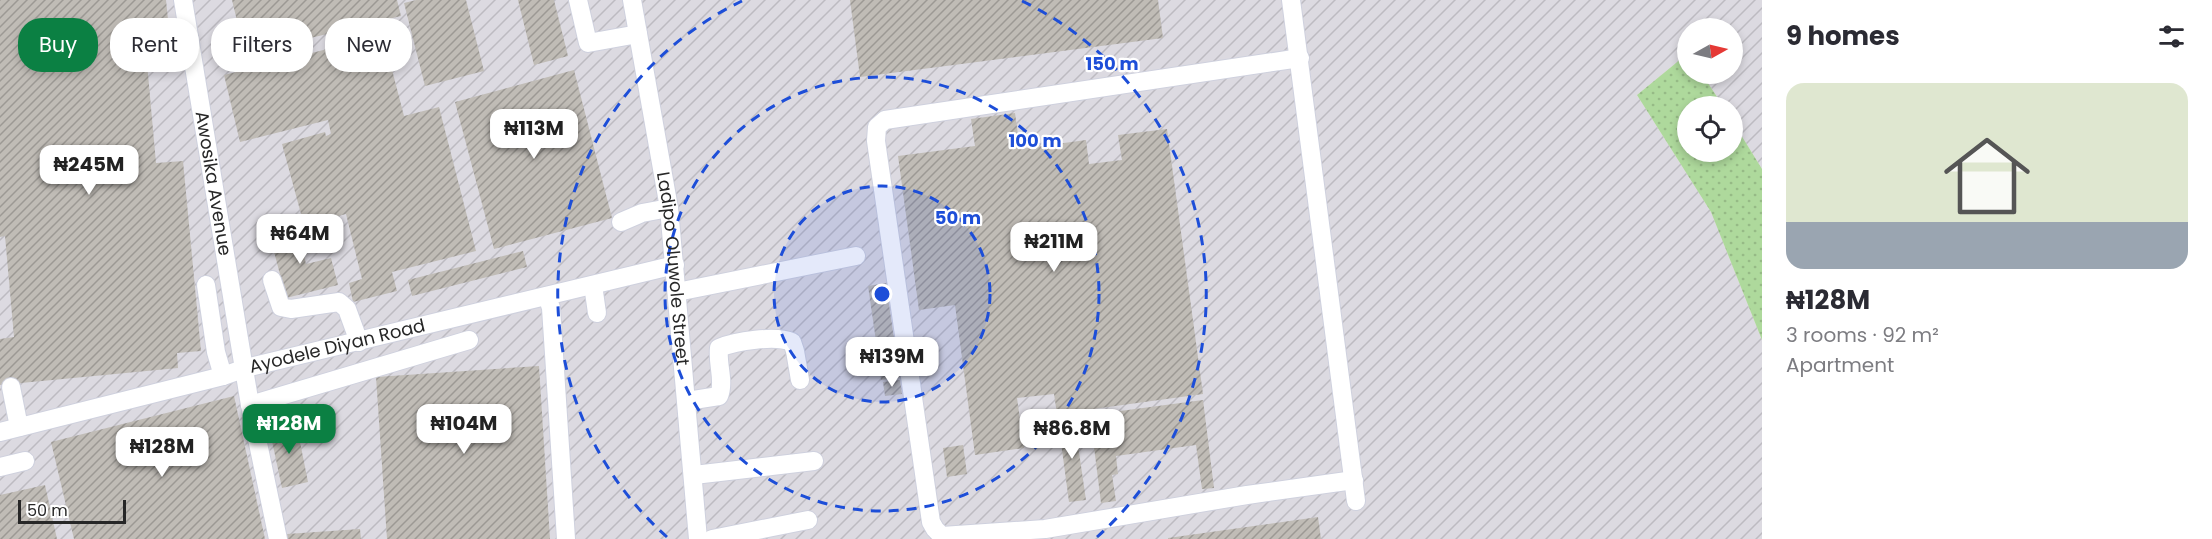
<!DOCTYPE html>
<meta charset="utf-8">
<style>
body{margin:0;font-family:Poppins,sans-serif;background:#f7f7f7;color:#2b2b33;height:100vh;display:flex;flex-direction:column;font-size:22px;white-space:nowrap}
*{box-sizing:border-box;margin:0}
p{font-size:20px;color:#7c7c81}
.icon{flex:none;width:33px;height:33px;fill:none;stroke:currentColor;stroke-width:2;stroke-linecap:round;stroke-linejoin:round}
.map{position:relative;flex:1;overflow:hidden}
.side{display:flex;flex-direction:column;background:#fff;width:450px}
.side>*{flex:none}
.hud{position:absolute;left:18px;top:18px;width:570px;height:54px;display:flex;gap:12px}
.needle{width:39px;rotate:82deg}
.tools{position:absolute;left:1677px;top:18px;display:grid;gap:12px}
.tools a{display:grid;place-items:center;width:66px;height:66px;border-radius:50%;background:#fff;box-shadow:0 3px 9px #0003;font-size:30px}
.scale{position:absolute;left:18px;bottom:15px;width:108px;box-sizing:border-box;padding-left:6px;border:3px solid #272727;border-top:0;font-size:16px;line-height:21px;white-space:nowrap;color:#272727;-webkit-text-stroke:4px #fff;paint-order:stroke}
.price{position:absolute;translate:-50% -51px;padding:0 14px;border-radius:12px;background:#fff;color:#222;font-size:20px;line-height:39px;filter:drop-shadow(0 2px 3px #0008)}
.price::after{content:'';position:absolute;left:50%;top:36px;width:18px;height:14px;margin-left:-9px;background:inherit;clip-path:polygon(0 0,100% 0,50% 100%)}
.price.selected{background:#0b8043;color:#fff}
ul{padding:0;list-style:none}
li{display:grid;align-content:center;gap:12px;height:318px;padding:0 24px}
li+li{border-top:2px solid #e1e1e2}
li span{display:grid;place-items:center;height:186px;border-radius:18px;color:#555}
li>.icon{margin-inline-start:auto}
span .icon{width:108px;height:108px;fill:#fffc;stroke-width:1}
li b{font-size:26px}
h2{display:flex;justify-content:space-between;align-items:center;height:72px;padding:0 24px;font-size:26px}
.pill{padding:0 21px;border-radius:24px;background:#fff;box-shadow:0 3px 9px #0003;font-size:21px;line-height:54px}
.pill.selected{background:#0b8043;color:#fff}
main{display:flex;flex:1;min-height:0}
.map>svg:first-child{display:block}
.industrial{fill:url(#industrial-furrows)}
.green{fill:url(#green-dots)}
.building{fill:url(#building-hatch)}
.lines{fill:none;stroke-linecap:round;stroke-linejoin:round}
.minor-casing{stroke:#cfd1de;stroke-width:20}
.minor{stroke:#fff;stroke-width:18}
.ring{fill:none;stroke:#1d4ed8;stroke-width:3;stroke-dasharray:10 8}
.labels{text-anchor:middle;stroke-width:4.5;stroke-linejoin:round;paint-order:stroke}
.street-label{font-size:18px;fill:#272727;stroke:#fff}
.centre{fill:#1d4ed8;stroke:#fff;stroke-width:3}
.ring-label{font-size:18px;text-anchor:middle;font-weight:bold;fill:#1d4ed8;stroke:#fff;stroke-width:4.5;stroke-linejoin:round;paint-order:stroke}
</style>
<main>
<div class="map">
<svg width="1762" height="539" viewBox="0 0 1762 539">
<defs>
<pattern id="industrial-furrows" width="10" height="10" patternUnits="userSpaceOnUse" patternTransform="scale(1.5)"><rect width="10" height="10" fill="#dcdae1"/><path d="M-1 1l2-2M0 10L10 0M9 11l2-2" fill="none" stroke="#bdbbc1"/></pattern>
<pattern id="green-dots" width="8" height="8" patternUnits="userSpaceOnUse" patternTransform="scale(1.5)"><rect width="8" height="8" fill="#aed99c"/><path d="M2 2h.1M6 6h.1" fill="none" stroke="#96ba86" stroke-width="1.8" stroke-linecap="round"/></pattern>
<pattern id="building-hatch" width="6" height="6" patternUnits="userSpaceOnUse" patternTransform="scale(1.5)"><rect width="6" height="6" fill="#c0bcb6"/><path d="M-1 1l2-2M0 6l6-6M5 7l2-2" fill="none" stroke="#9c9994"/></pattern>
</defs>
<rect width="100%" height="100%" fill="#e8e2da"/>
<path class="industrial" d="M0,0H1762V169L1733,122L1732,106H1723L1702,74H1732V28H1688L1687,54L1637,95L1711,212L1762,340V539H0Z"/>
<path class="green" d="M1687,54L1688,74H1702L1723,106H1688V152H1732L1733,122L1762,169V340L1711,212L1637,95Z"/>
<path class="building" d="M0,0H166L170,39L145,41L156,163L183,161L201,351L177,353L178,368L0,385V339L14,337L5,236L0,237Z
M232,0H397L401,16L245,54Z
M416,0H466L484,71L425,86L404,3Z
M518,0H554L568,56L534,65Z
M850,0H1158L1163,38L860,77Z
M383,35L404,116L439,107L476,251L392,272L397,291L353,302L349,283L362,279L346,214L304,225L282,144L325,132L326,136L331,134L328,120L240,142L224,75Z
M574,70L612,218L494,249L455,102Z
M1015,113L1020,149L1086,140L1089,164L1122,160L1118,135L1167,129L1203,394L1057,414L1054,394L1017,398L1024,448L975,455L955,305L919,310L898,156L975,146L971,119Z
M297,225L306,264L331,258L338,285L286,298L269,232Z
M523,251L527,267L412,296L408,280Z
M886,283L894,339L876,341L868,286Z
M895,340L901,377L881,380L876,343Z
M539,366L550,539H387L376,377Z
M900,380L902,394L885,396L883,382Z
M234,396L265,539H74L51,442Z
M1203,400L1214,488L1202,489L1196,445L1116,456L1118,474L1112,475L1116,501L1101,503L1090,415Z
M1074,418L1086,500L1069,502L1058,420Z
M296,422L308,482L282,488L269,427Z
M963,445L967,474L947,477L943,448Z
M45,485L57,539H0V495Z
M1318,517L1321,539H1168V538Z
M360,529L361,539H287V534Z"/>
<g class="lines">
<defs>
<g id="minor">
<path id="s1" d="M183,0L250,405L278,539"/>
<path d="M578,0L588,43L638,34"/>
<path id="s2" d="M632,0L669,208L698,539"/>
<path d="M1291,0L1356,501"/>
<path d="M1300,58L885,120L877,127L876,141L931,522L935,529L942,536L1045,529L1247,495L1354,480"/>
<path d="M621,222L642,213L669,208"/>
<path d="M272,280L281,307L291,309L339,302L347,309L359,342"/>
<path d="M206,285L216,352L223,376"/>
<path d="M593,285L597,313"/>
<path d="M677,292L856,256"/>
<path d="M547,296L551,308L566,539"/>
<path d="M11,387L19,427"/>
<path d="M687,401L719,396C725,381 717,365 719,348C736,341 775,335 792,342L795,351L800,380"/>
<path d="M250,405L469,340"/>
<path id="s3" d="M0,432L223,376L246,368L675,265"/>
<path d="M0,467L25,461"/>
<path d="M694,475L814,461"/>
<path d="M712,539L808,520"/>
</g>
</defs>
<use href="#minor" class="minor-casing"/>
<use href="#minor" class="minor"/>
</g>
<circle cx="882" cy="294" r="108" fill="#1d4ed8" fill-opacity=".12"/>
<g class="ring">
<circle cx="882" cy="294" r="108"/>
<circle cx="882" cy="294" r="217"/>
<path d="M667 537A325 325 0 0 1 742 1M1022 1A325 325 0 0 1 1097 537"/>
</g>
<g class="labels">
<g class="street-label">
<text dy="6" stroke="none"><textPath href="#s1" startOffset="186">Awosika Avenue</textPath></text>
<text dy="6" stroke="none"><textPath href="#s2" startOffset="272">Ladipo Oluwole Street</textPath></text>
<text dy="6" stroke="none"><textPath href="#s3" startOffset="348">Ayodele Diyan Road</textPath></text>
</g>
</g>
<circle cx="882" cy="294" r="9" class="centre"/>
<g class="ring-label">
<text x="1112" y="70">150 m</text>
<text x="1035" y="147">100 m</text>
<text x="958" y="224">50 m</text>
</g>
</svg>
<div class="tools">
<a><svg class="needle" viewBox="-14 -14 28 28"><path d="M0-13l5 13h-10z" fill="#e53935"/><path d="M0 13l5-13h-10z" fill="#7c7c81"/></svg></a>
<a><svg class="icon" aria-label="locate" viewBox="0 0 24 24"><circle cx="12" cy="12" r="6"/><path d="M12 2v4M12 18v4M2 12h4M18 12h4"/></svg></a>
</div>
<div class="scale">50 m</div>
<b class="price" style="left:534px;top:160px">₦113M</b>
<b class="price" style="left:89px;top:196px">₦245M</b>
<b class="price" style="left:300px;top:265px">₦64M</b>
<b class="price" style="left:1054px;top:273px">₦211M</b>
<b class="price" style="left:892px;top:388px">₦139M</b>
<b class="price selected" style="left:289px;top:455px">₦128M</b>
<b class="price" style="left:464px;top:455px">₦104M</b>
<b class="price" style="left:1072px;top:460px">₦86.8M</b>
<b class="price" style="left:162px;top:478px">₦128M</b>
<div class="hud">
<a class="pill selected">Buy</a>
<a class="pill">Rent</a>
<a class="pill">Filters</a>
<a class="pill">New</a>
</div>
</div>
<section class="side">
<h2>9 homes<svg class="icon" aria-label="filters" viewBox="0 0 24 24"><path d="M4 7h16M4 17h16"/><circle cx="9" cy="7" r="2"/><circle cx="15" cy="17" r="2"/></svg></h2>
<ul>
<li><span style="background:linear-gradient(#dfe7d0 75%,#9aa5b1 0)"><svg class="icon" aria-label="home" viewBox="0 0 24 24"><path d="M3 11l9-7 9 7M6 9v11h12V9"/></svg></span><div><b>₦128M</b><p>3 rooms · 92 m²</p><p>Apartment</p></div></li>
</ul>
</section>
</main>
